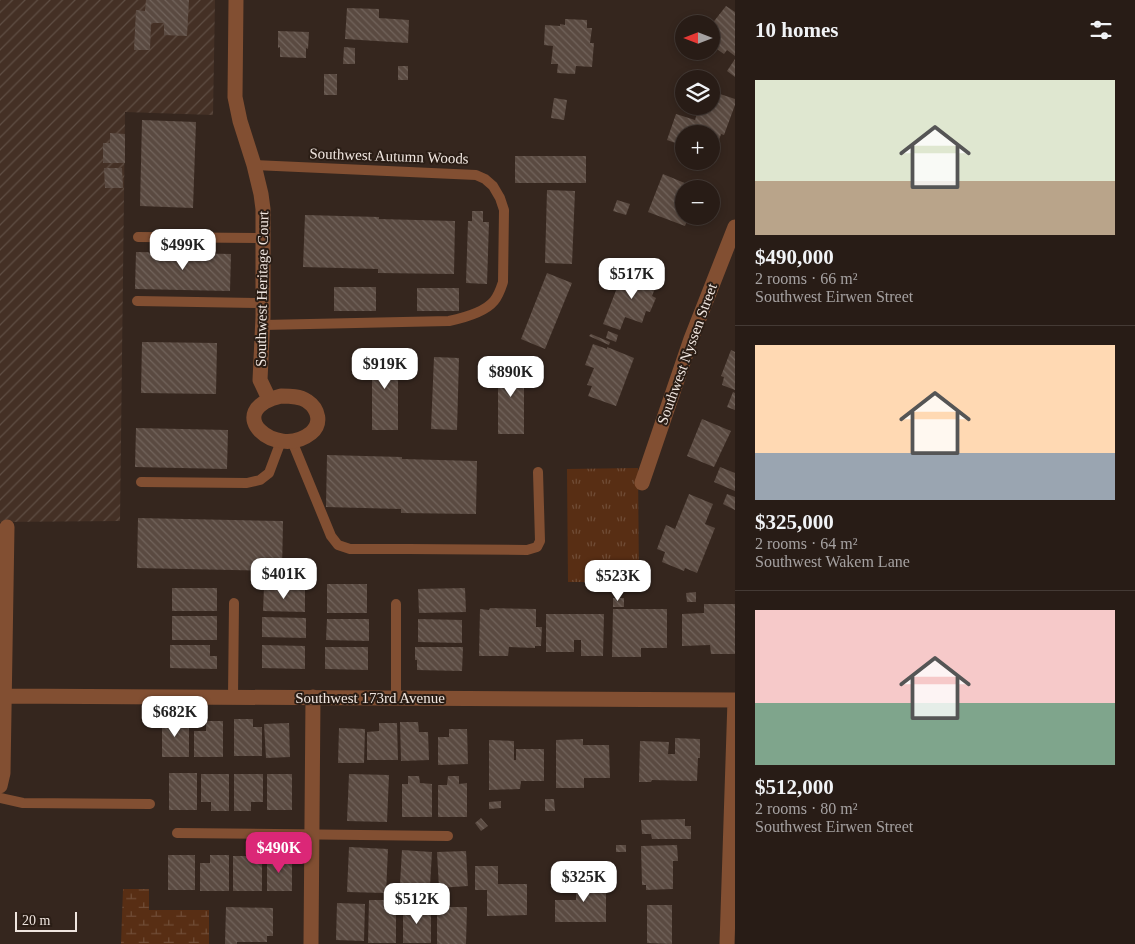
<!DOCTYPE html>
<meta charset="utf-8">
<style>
body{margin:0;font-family:Georgia,serif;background:#30251f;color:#f1f3f6;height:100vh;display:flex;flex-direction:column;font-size:19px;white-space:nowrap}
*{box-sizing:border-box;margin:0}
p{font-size:16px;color:#a5a1a1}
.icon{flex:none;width:28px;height:28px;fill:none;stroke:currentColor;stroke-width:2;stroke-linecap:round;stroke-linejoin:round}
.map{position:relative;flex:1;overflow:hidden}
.sheet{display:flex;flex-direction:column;background:#281c16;width:400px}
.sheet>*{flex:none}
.needle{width:32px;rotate:270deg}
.tools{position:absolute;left:675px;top:15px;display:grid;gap:10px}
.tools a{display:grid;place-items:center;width:45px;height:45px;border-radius:50%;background:#281c16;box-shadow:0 2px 8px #0003,0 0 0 1px #443a35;font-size:25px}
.scale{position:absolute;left:15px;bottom:12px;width:62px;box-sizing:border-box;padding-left:5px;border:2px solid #efe5df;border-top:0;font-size:14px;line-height:18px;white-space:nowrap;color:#efe5df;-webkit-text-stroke:4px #2a1d15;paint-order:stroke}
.price{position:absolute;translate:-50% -42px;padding:0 11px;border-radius:10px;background:#fff;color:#222;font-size:16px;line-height:32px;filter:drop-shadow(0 1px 2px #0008)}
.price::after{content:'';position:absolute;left:50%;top:30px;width:15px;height:11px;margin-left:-8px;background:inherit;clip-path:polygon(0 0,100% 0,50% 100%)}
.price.selected{background:#db2777;color:#fff}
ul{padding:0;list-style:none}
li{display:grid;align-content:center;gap:10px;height:265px;padding:0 20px}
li+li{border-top:1px solid #443a35}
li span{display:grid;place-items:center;height:155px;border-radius:0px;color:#555}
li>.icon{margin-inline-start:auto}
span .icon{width:90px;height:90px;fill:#fffc;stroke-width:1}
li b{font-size:21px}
h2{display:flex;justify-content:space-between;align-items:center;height:60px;padding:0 20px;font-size:21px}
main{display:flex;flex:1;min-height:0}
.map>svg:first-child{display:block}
.industrial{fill:url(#industrial-furrows)}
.grass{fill:url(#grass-tufts)}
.wetland{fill:url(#wetland-marsh)}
.building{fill:url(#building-back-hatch)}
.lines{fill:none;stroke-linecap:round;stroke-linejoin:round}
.lane{stroke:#824f32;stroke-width:10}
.street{stroke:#824f32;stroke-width:15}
.labels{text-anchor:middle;stroke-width:4;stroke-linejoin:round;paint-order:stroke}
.street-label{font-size:15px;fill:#efe5df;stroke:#2a1d15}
</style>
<main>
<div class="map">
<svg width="735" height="944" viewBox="0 0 735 944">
<defs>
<pattern id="industrial-furrows" width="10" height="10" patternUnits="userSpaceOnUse" patternTransform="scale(1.25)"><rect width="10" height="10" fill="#443025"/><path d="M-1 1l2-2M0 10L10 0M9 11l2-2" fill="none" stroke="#5f4e44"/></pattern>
<pattern id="grass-tufts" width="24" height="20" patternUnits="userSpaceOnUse" patternTransform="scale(1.25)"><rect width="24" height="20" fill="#582e14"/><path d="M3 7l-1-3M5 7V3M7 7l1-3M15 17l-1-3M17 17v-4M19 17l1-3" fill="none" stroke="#704c36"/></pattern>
<pattern id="wetland-marsh" width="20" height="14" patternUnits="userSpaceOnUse" patternTransform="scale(1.25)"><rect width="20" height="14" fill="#582e14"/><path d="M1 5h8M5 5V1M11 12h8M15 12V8" fill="none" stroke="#704c36"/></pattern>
<pattern id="building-back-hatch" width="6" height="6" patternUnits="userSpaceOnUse" patternTransform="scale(1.25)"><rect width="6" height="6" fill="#5a4a41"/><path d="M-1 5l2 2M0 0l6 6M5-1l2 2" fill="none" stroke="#72645c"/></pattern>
</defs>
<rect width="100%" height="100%" fill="#35261e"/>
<path class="industrial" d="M0,0H215L213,115L125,112L120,521L0,522Z"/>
<path class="grass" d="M638,468L639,582H568L567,469Z"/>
<path class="wetland" d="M123,889H149V910H209V944H121Z"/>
<path class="building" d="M146,0H189L187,36L164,35V23H151L150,50H134L136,10L145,11Z
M726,6L735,12V56L727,50L724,54L711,45V25Z
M347,8L379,9V18L409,20L408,43L345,39Z
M565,19L587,20V28H592L590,43H594L592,67L576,66L575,74L557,73L558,64H551L553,46L544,45L545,25L560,26V24L565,25Z
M278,31L309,32L308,49L306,48V58L280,57V47L278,48Z
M344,47L355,48V64H343Z
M735,59V77L727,71Z
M398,66H408V80H398Z
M324,74H337V95H324Z
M711,91L735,99V105L724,135L721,134L714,155L711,154V134H684V146L667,140L676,114L695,120L699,107L705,108V106H711Z
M554,98L567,100L564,120L551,118Z
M142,120L196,122L193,208L140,206Z
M110,133L125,134V163H103V143H110Z
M515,156H586V183H515Z
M104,168H122L123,188H105Z
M663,174L699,189H684V216H689L685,226L648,212Z
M547,190L575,191L572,264L545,263Z
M617,200L630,204L626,215L613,211Z
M472,211H483V222H489L487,284L466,283L468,221H472Z
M305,215L379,217V219L455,221L454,274L378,273V269L303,267Z
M136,252L231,254L230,291L135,289Z
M639,271L659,279L652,296L656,298L650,312L646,311L642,323L625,317L620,330L603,324L622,275L636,280Z
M547,273L572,283L545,349L521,339Z
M334,287H376V311H334Z
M417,288H459V311H417Z
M608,331L618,335L616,342L606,338Z
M591,334L610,342L609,345L589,336Z
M142,342L217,343L216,394L141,393Z
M593,344L607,349V347L634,358L616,406L588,396L592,386L587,385L594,368L585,365Z
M372,349H398V430H372Z
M731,350L735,352V390L722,385L724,377L721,376Z
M434,357L459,358L457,430L431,429Z
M498,361L524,362V434H498Z
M733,392L735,393V410L727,407Z
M702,419L731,431L714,467L687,456Z
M136,428L228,430L227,469L135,467Z
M327,455L402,457V459L477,461L476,514L401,513V509L326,507Z
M720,467L735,473V491L714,482Z
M689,494L713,504L705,524L715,528L697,573L685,568L684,571L662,562L665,552L657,549L666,525L675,529Z
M727,494L735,497V510L723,504Z
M138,518L283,521L282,571L137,568Z
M327,584H367V613H327Z
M264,587L305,588V612L263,611Z
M172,588H217V611H172Z
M465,588L466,612L419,613L418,589Z
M696,592V602H687L686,593Z
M613,598H624V607H613Z
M704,604H735V654H711L710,645L682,646V614L704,613Z
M490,608L536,609V627H542L541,646H535V648L509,647L508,656H479L480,609L489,610Z
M613,609H667V648H641V657H612Z
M546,614H604L603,656H581V640H574V652H546Z
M172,616H217V640H172Z
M262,617L306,618V638L262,637Z
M327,619H369V641L326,640Z
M418,619L462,620V643L418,642Z
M170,645H210V656H217V669L170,668Z
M262,645L305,646V669L262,668Z
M325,647H368V670L325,669Z
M415,647H463L462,671L417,670V660H415Z
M234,719H253V727H262V756H234Z
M162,720H189V757H162Z
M206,721H223V757H194V731H206Z
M400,722H418L419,732H428L429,760L401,761Z
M289,723L290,757L266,758L264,724Z
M379,723H397L398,760H367V732L379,731Z
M339,728L365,729L364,763H338Z
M449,729H467L468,764L438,765V737H449Z
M675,738L700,739V758H698L697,781L652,780L651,782H639L640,741L669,742L668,754H675Z
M583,739V745H609L610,778H584V788H556V740Z
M489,740L514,741V760H516V749H544V781H521L520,789L489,790Z
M169,773H197V810H169Z
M201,774H229V811H211V802H201Z
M234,774H263V802H251V811H234Z
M267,774H292V810H267Z
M349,774L389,775L387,822L347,821Z
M408,776H419L420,783L432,784V817H402V784H408Z
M448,776H459V784L467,783V817H438V785H447Z
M545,799H554L555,811H545Z
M501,801V808L489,809V802Z
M481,818L488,826L481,831L475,823Z
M685,819V826H691V839H652L651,834H642L641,820Z
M616,845H626V852H616Z
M677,845L678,861H673V889L646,890V885H642L641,846Z
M349,847L388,849L386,893L347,892Z
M402,850L432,852L430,886L400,884Z
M466,851L468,886L439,888L437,852Z
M168,855H195V890H168Z
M210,855H229V891H200V863H210Z
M233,856H262V891H233Z
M267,857H292V891H267Z
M475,866H498V884H527V915L487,916V890H475Z
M576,879H606V922H555V900H576Z
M369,900H396V943H368Z
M337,903L365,904L364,941L336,940Z
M647,905H672V944L647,943Z
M226,907L273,908V936H267V942H237V944H225Z
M403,907H431V943H403Z
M437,907H467L466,944H437Z"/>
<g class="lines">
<path class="lane" d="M254,165L476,175L485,179L493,186L500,198L504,210L503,282C501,288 499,295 494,301C485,312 463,318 449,321L263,325
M138,237L264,238
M137,301L263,303
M292,441L331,536L338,545L350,549H408L527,550L537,547L540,541L538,472
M141,482L247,483L260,480L269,473L281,441
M396,604V698
M233,696L234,603
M0,798L23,803L150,804
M177,833L448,836"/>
<path class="street" d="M236,0L235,97L240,121L254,165L261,194L263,209V317L260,380L269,399
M281,396C290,396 300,396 307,401C319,409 322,424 311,433C276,461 220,411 281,396Z
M642,483L691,339L735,227
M4,696L735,700L727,944
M0,786L3,773L7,527
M311,944L313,697"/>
</g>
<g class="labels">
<g class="street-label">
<text transform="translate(389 156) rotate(2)" y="5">Southwest Autumn Woods</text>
<text transform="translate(262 289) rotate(-89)" y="5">Southwest Heritage Court</text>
<text transform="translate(687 354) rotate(-70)" y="5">Southwest Nyssen Street</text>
<text x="370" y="703">Southwest 173rd Avenue</text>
</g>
</g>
</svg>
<div class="tools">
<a><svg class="needle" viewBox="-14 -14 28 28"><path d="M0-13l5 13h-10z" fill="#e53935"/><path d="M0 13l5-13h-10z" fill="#a5a1a1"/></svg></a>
<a><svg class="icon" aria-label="layers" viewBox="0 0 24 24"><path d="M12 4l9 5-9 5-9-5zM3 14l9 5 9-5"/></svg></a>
<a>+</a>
<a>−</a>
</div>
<div class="scale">20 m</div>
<b class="price" style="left:183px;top:271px">$499K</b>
<b class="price" style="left:632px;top:300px">$517K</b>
<b class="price" style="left:385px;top:390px">$919K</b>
<b class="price" style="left:511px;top:398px">$890K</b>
<b class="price" style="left:284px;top:600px">$401K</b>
<b class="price" style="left:618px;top:602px">$523K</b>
<b class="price" style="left:175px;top:738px">$682K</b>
<b class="price selected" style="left:279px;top:874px">$490K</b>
<b class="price" style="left:584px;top:903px">$325K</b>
<b class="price" style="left:417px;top:925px">$512K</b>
</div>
<section class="sheet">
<h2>10 homes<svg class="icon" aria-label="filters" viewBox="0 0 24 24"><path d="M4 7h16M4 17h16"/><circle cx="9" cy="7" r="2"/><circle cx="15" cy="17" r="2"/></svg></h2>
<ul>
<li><span style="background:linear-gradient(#dfe7d0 65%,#b9a48a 0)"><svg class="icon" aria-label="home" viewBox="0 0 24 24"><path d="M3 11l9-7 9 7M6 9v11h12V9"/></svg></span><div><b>$490,000</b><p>2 rooms · 66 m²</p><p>Southwest Eirwen Street</p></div></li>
<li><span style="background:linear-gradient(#ffd9b3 70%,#9aa5b1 0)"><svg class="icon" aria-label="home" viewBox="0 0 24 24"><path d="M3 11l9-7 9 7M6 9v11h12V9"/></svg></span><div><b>$325,000</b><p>2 rooms · 64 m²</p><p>Southwest Wakem Lane</p></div></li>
<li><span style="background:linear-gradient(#f6c9c9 60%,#7fa58c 0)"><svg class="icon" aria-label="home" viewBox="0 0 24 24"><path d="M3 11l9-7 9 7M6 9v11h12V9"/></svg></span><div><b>$512,000</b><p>2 rooms · 80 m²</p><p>Southwest Eirwen Street</p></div></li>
</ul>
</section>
</main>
